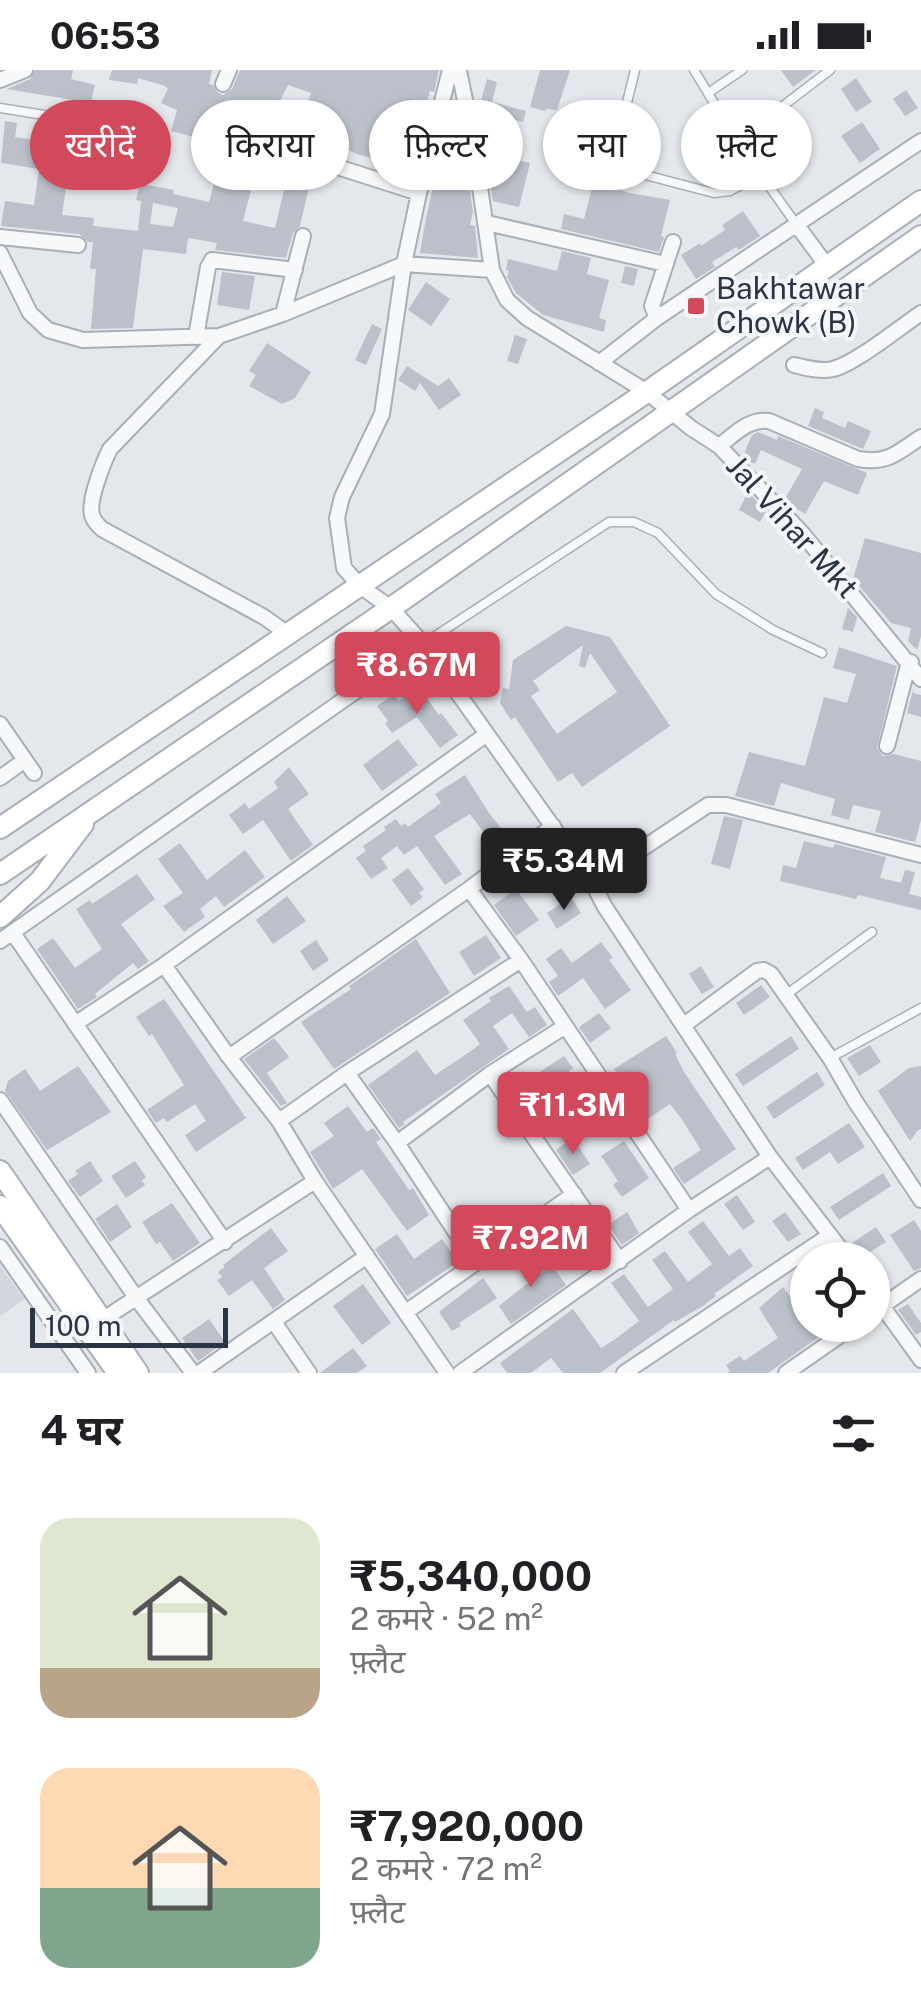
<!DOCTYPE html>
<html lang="hi">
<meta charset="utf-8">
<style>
body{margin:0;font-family:"Public Sans","Noto Sans Devanagari",sans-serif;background:#f6f6f6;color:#202124;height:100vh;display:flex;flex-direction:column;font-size:38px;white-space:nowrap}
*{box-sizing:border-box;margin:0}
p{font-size:32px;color:#757577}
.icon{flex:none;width:55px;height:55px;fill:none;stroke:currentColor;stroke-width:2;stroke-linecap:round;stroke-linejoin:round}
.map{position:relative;height:1303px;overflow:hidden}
.panel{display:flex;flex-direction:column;background:#fff;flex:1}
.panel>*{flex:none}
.hud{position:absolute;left:30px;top:30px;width:862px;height:90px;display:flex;gap:20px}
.buttons{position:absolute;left:790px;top:1172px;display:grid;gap:20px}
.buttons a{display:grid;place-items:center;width:100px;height:100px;border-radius:50%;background:#fff;box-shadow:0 2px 8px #0004;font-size:50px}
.scale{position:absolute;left:30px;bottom:25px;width:198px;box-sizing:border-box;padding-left:10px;border:5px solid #2b3445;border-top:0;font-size:28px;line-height:35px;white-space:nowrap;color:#2b3445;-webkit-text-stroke:8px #f4f6f9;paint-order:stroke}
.price{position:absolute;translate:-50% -85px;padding:0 22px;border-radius:10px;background:#d1495b;color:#fff;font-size:32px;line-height:65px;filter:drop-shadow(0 2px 5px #0008)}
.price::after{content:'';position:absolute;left:50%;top:60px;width:30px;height:22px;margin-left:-15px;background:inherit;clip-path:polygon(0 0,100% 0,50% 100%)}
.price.active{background:#222;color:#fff}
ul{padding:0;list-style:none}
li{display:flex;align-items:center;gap:30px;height:250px;padding:0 40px}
li span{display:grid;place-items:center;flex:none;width:280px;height:200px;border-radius:30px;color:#555}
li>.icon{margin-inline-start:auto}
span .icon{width:120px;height:120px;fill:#fffc;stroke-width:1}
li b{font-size:42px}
h2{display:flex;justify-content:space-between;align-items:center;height:120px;padding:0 40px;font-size:42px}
.tag{padding:0 35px;border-radius:45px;background:#fff;box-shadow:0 2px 8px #0004;font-size:35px;line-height:90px}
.tag.active{background:#d1495b;color:#fff}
.status{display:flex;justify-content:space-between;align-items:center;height:70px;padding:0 50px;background:#fff;direction:ltr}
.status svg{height:28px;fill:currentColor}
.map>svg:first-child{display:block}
.built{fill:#d2d6de}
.building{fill:#bbc0ca;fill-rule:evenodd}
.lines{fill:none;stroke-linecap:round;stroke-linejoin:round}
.lane-casing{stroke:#a9aeb7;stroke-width:11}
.street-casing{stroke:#a9aeb7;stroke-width:18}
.secondary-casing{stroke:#a9aeb7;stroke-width:24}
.lane{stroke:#f7f8fa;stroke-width:8}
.street{stroke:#f7f8fa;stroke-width:14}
.secondary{stroke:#fff;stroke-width:20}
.poi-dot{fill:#d1495b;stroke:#f4f6f9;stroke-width:4}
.labels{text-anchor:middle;stroke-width:8;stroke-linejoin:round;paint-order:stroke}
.poi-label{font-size:30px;fill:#2b3445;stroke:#f4f6f9;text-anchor:start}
.street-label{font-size:30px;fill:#2b3445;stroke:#f4f6f9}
</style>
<div class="status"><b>06:53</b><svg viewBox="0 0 49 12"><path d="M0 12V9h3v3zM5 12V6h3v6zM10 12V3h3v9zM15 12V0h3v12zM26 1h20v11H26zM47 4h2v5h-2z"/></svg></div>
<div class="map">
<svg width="921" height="1303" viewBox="0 0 921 1303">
<rect width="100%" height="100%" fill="#e4e7ec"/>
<path class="built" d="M0,1196L25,1229L0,1246Z"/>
<path class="building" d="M35,0H73L71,9L95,15L91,33L7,19L30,9Z
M112,0H212L209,14L213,15L218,23L223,25L232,19L240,0H439L434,22L430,21L409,98L357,84L337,75L334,85L276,63L266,64L262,70L264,80L286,90V94L316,101L313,117H309L300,156L293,163L286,188L215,180L217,173L188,168L186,184L143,179L133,258L91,259L96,199H90L93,172H88L79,164L1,156L5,131L34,135L39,99L1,93L5,51L17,53L15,67L146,88L142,114L174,120L173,124L209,132L224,75L171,61L177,40L161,33L168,19L165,16L138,8L137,14L109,10ZM288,15L311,23L299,56L272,47ZM68,104L139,117L136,130L141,131L138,161L93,156L94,148L62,145ZM255,105L286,111L275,158L243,151ZM153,133L178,138L173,157L150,154Z
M540,0H570L557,40L546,39L545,41L530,37Z
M781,0H816L793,17Z
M856,8L872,32L856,42L841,19Z
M487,9L497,12L492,32L526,41L523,52L510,49L501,84L485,80L478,42Z
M906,20L918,38L905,46L893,29Z
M579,34L605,41L600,64L573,57Z
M451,38L456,39L462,67L450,112L469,116L473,142L470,155L475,156L478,188L420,183L426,148Z
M862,52L880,79L860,93L841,66Z
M771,63L779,74L794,64L807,82L775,105L754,75Z
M494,85L530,93L519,137L493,131L489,107Z
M594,110L612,114L611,117L630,123L670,130L661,166L664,167L659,182L561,159L564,144L584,149Z
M743,141L760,166L739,180L736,177L712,192L715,197L696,209L681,185L700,173L701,176L725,160L722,155Z
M562,181L591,188L587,204L609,210L599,248L606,250L604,262L543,245L516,223L507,207L509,201L506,200L508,189L557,201Z
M625,196L638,199L634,216L621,213Z
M222,202L255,206L249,240L217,235Z
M426,212L450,229L431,256L408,240Z
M372,254L382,259L366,295L355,290Z
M515,265L527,269L518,294L507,291Z
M267,273L311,302L295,328L282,334L249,316L256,305L249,301Z
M407,296L438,316L449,308L461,325L439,340L420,313L415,321L398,310Z
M815,338L824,342L822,348L845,358L848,351L871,361L863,379L808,356Z
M758,362L777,370L778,366L867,403L858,425L824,411L805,444L789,434L785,429L802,399L761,380L755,394L748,391L743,386L752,365Z
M748,422L766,441L760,452L739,440Z
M865,468L921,483V566L917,580L908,571L911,558L891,553L853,509Z
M848,538L857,547L853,562L842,559Z
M566,556L610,567L670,656L582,717L572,703L558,712L515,647L511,650L500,633L503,618L509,619L513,590ZM583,575L579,596L585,598L590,583L617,622L557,664L531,626L540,620L533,611Z
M839,577L897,596L877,678L883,686L894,684L921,691V750L915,772L875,762L881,741L853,735L849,750L831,745L835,729L781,713L774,736L735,726L749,682L805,696L824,627L847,633L856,604L833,598Z
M914,616L913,623L921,625V647L907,643Z
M412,621L417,628L423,623L439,645L441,643L458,665L440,678L417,647L392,663L385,653L388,651L377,636L394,624L399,631Z
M398,669L418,695L382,721L363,695Z
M289,697L309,724L288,739L313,775L291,791L263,750L243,764L229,745L245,733L249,739L278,718L274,712Z
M465,705L489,743L512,772L498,782L470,744L434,766L462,804L445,815L417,776L404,785L397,776L381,788L388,798L371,809L356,788L366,781L363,776L386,760L384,757L396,749L401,756L405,753L408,757L441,733L435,724Z
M724,746L743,750L730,799L711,794Z
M804,771L833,778L835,774L886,787L880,808L901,813L905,800L915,802L909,824L921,827V840L858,825L856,829L780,811L783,795L796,798Z
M180,773L207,810L245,780L265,807L224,837L216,826L200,839L205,847L184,862L163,836L183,823L158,789Z
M542,785L549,797L523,814L513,799L522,793L524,796Z
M408,798L424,819L419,823L423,827L411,836L392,810Z
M137,804L155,829L121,854L149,891L138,899L133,893L95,924L97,927L78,939L37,879L53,868L75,898L102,879L76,839L90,830L92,834Z
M516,819L539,850L516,866L494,835Z
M287,826L306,851L273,874L256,850Z
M571,827L581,843L557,859L547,843Z
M486,865L501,888L474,906L459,882Z
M416,869L450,923L334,999L301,952L351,919L349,916Z
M316,870L329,890L313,901L300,881Z
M601,872L613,888L609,890L631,920L605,939L583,908L558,926L549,912L558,906L546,889L561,878L572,893Z
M701,896L714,917L702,924L689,904Z
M761,915L770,927L744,945L736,933Z
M509,916L527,942L535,937L547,955L529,967L512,943L493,956L509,979L403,1052L405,1054L399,1058L368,1015L417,980L435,1005L471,981L480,974L463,950L491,931L489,928Z
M164,929L246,1048L196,1082L185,1065L206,1051L195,1034L167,1052L164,1048L156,1053L147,1040L184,1015L152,964L149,966L136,947Z
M599,943L611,958L590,973L579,957Z
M666,966L677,983L675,984L684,1002L736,1079L684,1114L673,1098L701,1080L681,1048L670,1034L643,1052L613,1008L618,1004L614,999Z
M791,966L799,979L743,1016L735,1004Z
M274,968L289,987L267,1003L287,1033L281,1036L244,989Z
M870,975L881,992L859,1006L847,988Z
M564,986L573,998L569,1001L596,1037L574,1053L555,1027L531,1044L514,1019Z
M78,996L111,1042L47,1080L5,1021L8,1011L25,999L40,1021Z
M921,996V1059L918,1060L910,1071L878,1021L909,998Z
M817,1002L825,1015L774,1049L766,1037Z
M348,1036L367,1062L373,1058L381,1069L376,1072L409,1120L413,1118L429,1145L407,1161L362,1099L333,1119L310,1082L334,1066L324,1053Z
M849,1053L865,1077L838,1094L830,1082L803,1100L795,1088Z
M573,1068L590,1094L573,1105L556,1080Z
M624,1071L649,1108L622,1127L613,1115L618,1111L601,1086Z
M90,1091L103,1111L80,1127L68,1111L78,1104L75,1101Z
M135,1091L146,1107L142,1110L145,1115L126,1128L111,1106Z
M883,1103L891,1116L839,1150L830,1137Z
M737,1125L755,1152L743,1160L724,1134Z
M172,1133L200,1173L173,1191L160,1172L156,1174L142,1152Z
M117,1134L132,1157L110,1172L95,1149Z
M627,1142L639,1163L622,1175L608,1155Z
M785,1142L801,1164L788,1172L772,1151Z
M914,1150L921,1161V1198L914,1201L890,1165Z
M703,1151L729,1186L740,1178L753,1196L714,1224L716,1226L703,1236L675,1252L674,1250L600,1303H563L551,1288L531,1303H507L500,1293L573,1239L601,1278L614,1270L639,1251L611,1213L624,1204L648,1237L673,1219L652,1190L665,1181L688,1212L712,1194L688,1162Z
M561,1155L576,1175L558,1187L544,1167Z
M876,1157L886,1172L862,1187L852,1173Z
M271,1158L288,1181L264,1198L285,1230L273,1239L252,1210L229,1226L217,1210L222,1207L218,1202L225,1197L223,1195Z
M397,1164L414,1189L442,1169L458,1192L407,1226L375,1179Z
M588,1172L595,1182L599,1179L604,1187L590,1197L578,1179Z
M521,1183L537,1206L552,1195L566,1215L511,1254L499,1236L529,1212L512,1189Z
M483,1208L497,1228L459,1253L461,1256L452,1261L439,1242Z
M363,1214L391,1253L362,1275L333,1236Z
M783,1217L808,1251V1255H836L768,1303H727L730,1301L726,1295L740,1286L744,1291L778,1268L759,1238Z
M908,1234L921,1253V1262L916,1265L898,1240Z
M209,1249L225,1272L198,1291L182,1268Z
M353,1278L367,1296L357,1303H320Z"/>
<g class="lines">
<defs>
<path id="lane" d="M694,0L737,71L796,154
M708,23L742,0
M0,38L150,62
M737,71L830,0
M565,84L714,123L730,121L760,105
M611,97L635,0
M423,574L609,452H634L658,463L716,524L773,560L822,583
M787,924L872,862
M830,988L921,938"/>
<path id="street" d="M450,0L419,123L404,194L382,344L342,427L337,448L344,498L360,516L391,538L423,574L592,812L605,837L770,1087L849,1190
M454,0L459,1L473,69L492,200L507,230L527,248L647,322L691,358L719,376L802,463L921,609
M0,10L25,0
M223,14L229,0
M272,73L325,93L419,123
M487,153L665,194
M796,154L827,196
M0,167L78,175
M0,183L30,243L48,260L83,270L219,266L283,244L404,194L492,200
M283,244L303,166
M657,248L652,236L673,172
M219,266L110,379C103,393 88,431 92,445C94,452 98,455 102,459L264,547L288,564
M196,267L208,197L212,190L295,200
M599,293L657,248L921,71
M794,295C806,298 821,302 833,299C855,294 900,257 921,243
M719,376C735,364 749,348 769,351L858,389C888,394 897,383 921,367
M0,654L34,703
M887,676L909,592H911
M0,708L25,690
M592,812L708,735H726L921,785
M469,819L521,890L689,1140
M13,863L225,1172
M0,871L423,574
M164,895L229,987L279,1051L315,1111L447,1303
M75,954L164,895L487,664
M684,955L757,901L764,900L771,904L830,988L855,1031L921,1130
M229,987L469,819L553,756
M347,1003L397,1073L476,1193
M490,1004L620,1191
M0,1030L137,1229L193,1303
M279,1051L347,1003L521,890
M397,1073L490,1004L564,957
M0,1177L88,1303
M872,1222L921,1290
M406,1242L574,1124
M872,1243L921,1209
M102,1250L315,1111
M274,1252L309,1303
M199,1303L367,1186
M460,1303L689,1140L770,1087
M624,1303L830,1165
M786,1303L855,1255"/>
<path id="secondary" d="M0,758L647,322L921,131
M0,804L391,538L921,166
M0,847L40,811L83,754
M0,1101L138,1303
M0,1136L118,1303"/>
</defs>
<use href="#lane" class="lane-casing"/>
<use href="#street" class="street-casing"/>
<use href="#secondary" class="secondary-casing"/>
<use href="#lane" class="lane"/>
<use href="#street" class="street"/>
<use href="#secondary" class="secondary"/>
</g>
<rect class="poi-dot" x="686" y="226" width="20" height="20" rx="5"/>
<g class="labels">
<g class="poi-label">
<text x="716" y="229">Bakhtawar<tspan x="716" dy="34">Chowk (B)</tspan></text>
</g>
<g class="street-label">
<text transform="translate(792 457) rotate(48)" y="10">Jal Vihar Mkt</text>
</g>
</g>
</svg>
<div class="buttons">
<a><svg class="icon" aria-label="locate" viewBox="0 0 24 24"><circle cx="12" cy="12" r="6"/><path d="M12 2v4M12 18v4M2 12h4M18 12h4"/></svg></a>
</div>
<div class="scale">100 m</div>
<b class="price" style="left:417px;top:647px">₹8.67M</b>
<b class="price active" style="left:564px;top:843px">₹5.34M</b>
<b class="price" style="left:573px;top:1087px">₹11.3M</b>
<b class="price" style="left:531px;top:1220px">₹7.92M</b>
<div class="hud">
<a class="tag active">खरीदें</a>
<a class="tag">किराया</a>
<a class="tag">फ़िल्टर</a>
<a class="tag">नया</a>
<a class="tag">फ़्लैट</a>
</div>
</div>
<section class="panel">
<h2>4 घर<svg class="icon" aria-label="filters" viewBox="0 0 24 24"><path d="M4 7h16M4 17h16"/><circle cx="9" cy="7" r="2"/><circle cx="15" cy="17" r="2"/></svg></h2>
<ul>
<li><span style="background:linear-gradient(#dfe7d0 75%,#b9a48a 0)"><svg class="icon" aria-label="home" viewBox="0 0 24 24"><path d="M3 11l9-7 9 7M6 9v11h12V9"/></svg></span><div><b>₹5,340,000</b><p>2 कमरे · 52 m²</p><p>फ़्लैट</p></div></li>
<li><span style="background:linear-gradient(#ffd9b3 60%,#7fa58c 0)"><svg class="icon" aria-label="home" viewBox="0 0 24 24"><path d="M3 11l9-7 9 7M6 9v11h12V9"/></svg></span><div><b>₹7,920,000</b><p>2 कमरे · 72 m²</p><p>फ़्लैट</p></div></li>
</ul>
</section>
